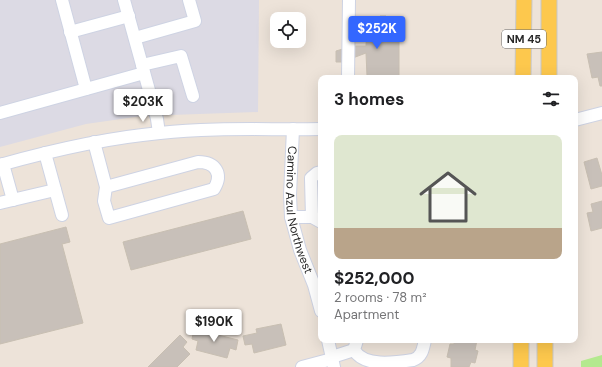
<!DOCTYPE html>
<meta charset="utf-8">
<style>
body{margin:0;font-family:"DM Sans",sans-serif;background:#f2f2f2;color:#202124;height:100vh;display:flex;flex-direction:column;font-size:15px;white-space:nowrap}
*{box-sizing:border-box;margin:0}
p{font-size:13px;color:#757577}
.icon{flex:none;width:22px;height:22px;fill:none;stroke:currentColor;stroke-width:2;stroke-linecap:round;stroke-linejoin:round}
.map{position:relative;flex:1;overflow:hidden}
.sheet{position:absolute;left:318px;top:75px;width:260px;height:268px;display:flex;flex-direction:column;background:#fff;border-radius:8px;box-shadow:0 4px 16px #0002}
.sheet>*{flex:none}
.controls{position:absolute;left:270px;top:12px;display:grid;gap:8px}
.controls a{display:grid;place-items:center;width:36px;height:36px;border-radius:8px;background:#fff;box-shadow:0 4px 16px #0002;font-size:20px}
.price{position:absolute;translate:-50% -34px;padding:0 9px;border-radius:4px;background:#fff;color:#222;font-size:13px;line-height:26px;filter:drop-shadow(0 1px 2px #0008)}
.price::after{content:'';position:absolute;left:50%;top:24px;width:12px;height:9px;margin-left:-6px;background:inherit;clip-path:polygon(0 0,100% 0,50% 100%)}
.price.selected{background:#3367ff;color:#fff}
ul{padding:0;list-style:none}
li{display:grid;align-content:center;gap:8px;height:212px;padding:0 16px}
li span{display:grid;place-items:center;height:124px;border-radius:8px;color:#555}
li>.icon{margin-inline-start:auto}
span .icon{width:72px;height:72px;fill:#fffc;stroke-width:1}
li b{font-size:17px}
h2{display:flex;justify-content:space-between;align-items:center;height:48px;padding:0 16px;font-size:17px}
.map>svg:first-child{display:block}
.industrial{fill:#dcdae4}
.green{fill:#b4e98f}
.building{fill:#c8c0b9;stroke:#c8bfb2}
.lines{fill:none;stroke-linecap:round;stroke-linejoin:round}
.minor-casing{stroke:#ced3e3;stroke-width:14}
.major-casing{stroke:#c7c7c7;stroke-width:17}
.minor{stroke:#fff;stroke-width:12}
.major{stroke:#fdc84d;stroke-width:15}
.labels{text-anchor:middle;stroke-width:3;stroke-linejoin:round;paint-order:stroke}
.shield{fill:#fff;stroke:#696969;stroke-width:1}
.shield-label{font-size:11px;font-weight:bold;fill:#292929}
.street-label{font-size:12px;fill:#292929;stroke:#fff}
</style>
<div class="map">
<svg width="602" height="367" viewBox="0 0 602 367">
<rect width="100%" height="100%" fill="#ede3d9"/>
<path class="industrial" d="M0,0H259L258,112L142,116L86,124L0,147Z"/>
<path class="green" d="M602,355V367H581V361Z"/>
<path class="building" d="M380,16H386V25H399V76H367L366,53L342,62H336V51L353,46H366L367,24L380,25Z
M602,52V86H600L598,77L592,78L587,54Z
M597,158L602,175V186L591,189L584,162Z
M602,201V228L591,231L587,213L593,212L591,204Z
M243,211L251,239L131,270L123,242Z
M66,227L70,242L62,244L83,323L0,344V244Z
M281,324L286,345L254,353L252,344L245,345L243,336L257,333L256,329Z
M194,329L238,340L236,350L230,348L227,358L196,350L198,341L192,339Z
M180,335L187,342L183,347L190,354L177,367H148Z
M455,340H477L475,350L478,351L475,363L471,362L469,367H451V358L447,357L450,344H454Z"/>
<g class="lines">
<defs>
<g id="minor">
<path d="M62,0L86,89"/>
<path d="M124,0L157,119L159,133"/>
<path d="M70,32L129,16"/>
<path d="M135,38L195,21L189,0"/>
<path d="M142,65L181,56L193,96"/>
<path d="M348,78L349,0"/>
<path d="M0,113L144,73"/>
<path d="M575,120L602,113"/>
<path id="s1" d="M293,129L290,195L291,217L300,250L314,285L321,311"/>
<path d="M94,142L106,187L104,201L109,218L214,189C223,174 216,162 198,162L106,187"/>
<path d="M45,153L62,215"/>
<path d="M3,164L13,200"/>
<path d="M0,165C53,150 106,138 160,133C214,127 268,130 321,129"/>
<path d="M0,203L55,190"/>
<path d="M291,217H312L321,222"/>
<path d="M312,217L311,178L317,173L321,172"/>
<path d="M328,340L334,367"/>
<path d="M357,340L354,350C364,367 393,363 413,360C422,357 423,349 425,340"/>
<path d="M332,357L354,350"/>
<path d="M302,367L332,359"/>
</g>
<path id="major" d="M523,78L524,0
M549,78V0
M521,367V340
M545,367V340"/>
</defs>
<use href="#minor" class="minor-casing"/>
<use href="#major" class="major-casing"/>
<use href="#minor" class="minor"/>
<use href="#major" class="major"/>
</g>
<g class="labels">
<rect class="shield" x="502" y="30" width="44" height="18" rx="3"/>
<g class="shield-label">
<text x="524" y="43">NM 45</text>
</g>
<g class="street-label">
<text dy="4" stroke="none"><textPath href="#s1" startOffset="82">Camino Azul Northwest</textPath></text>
</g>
</g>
</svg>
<div class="controls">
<a><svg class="icon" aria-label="locate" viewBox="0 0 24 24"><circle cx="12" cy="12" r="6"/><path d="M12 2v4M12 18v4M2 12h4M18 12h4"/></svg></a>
</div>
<b class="price selected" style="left:377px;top:50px">$252K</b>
<b class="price" style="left:143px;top:123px">$203K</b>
<b class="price" style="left:214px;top:343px">$190K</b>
<section class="sheet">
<h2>3 homes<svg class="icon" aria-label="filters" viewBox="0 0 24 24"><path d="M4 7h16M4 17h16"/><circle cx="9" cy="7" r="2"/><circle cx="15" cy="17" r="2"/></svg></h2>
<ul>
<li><span style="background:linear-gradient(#dfe7d0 75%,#b9a48a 0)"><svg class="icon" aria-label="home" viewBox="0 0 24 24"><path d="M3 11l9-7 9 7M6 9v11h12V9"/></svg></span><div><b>$252,000</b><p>2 rooms · 78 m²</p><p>Apartment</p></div></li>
</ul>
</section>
</div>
